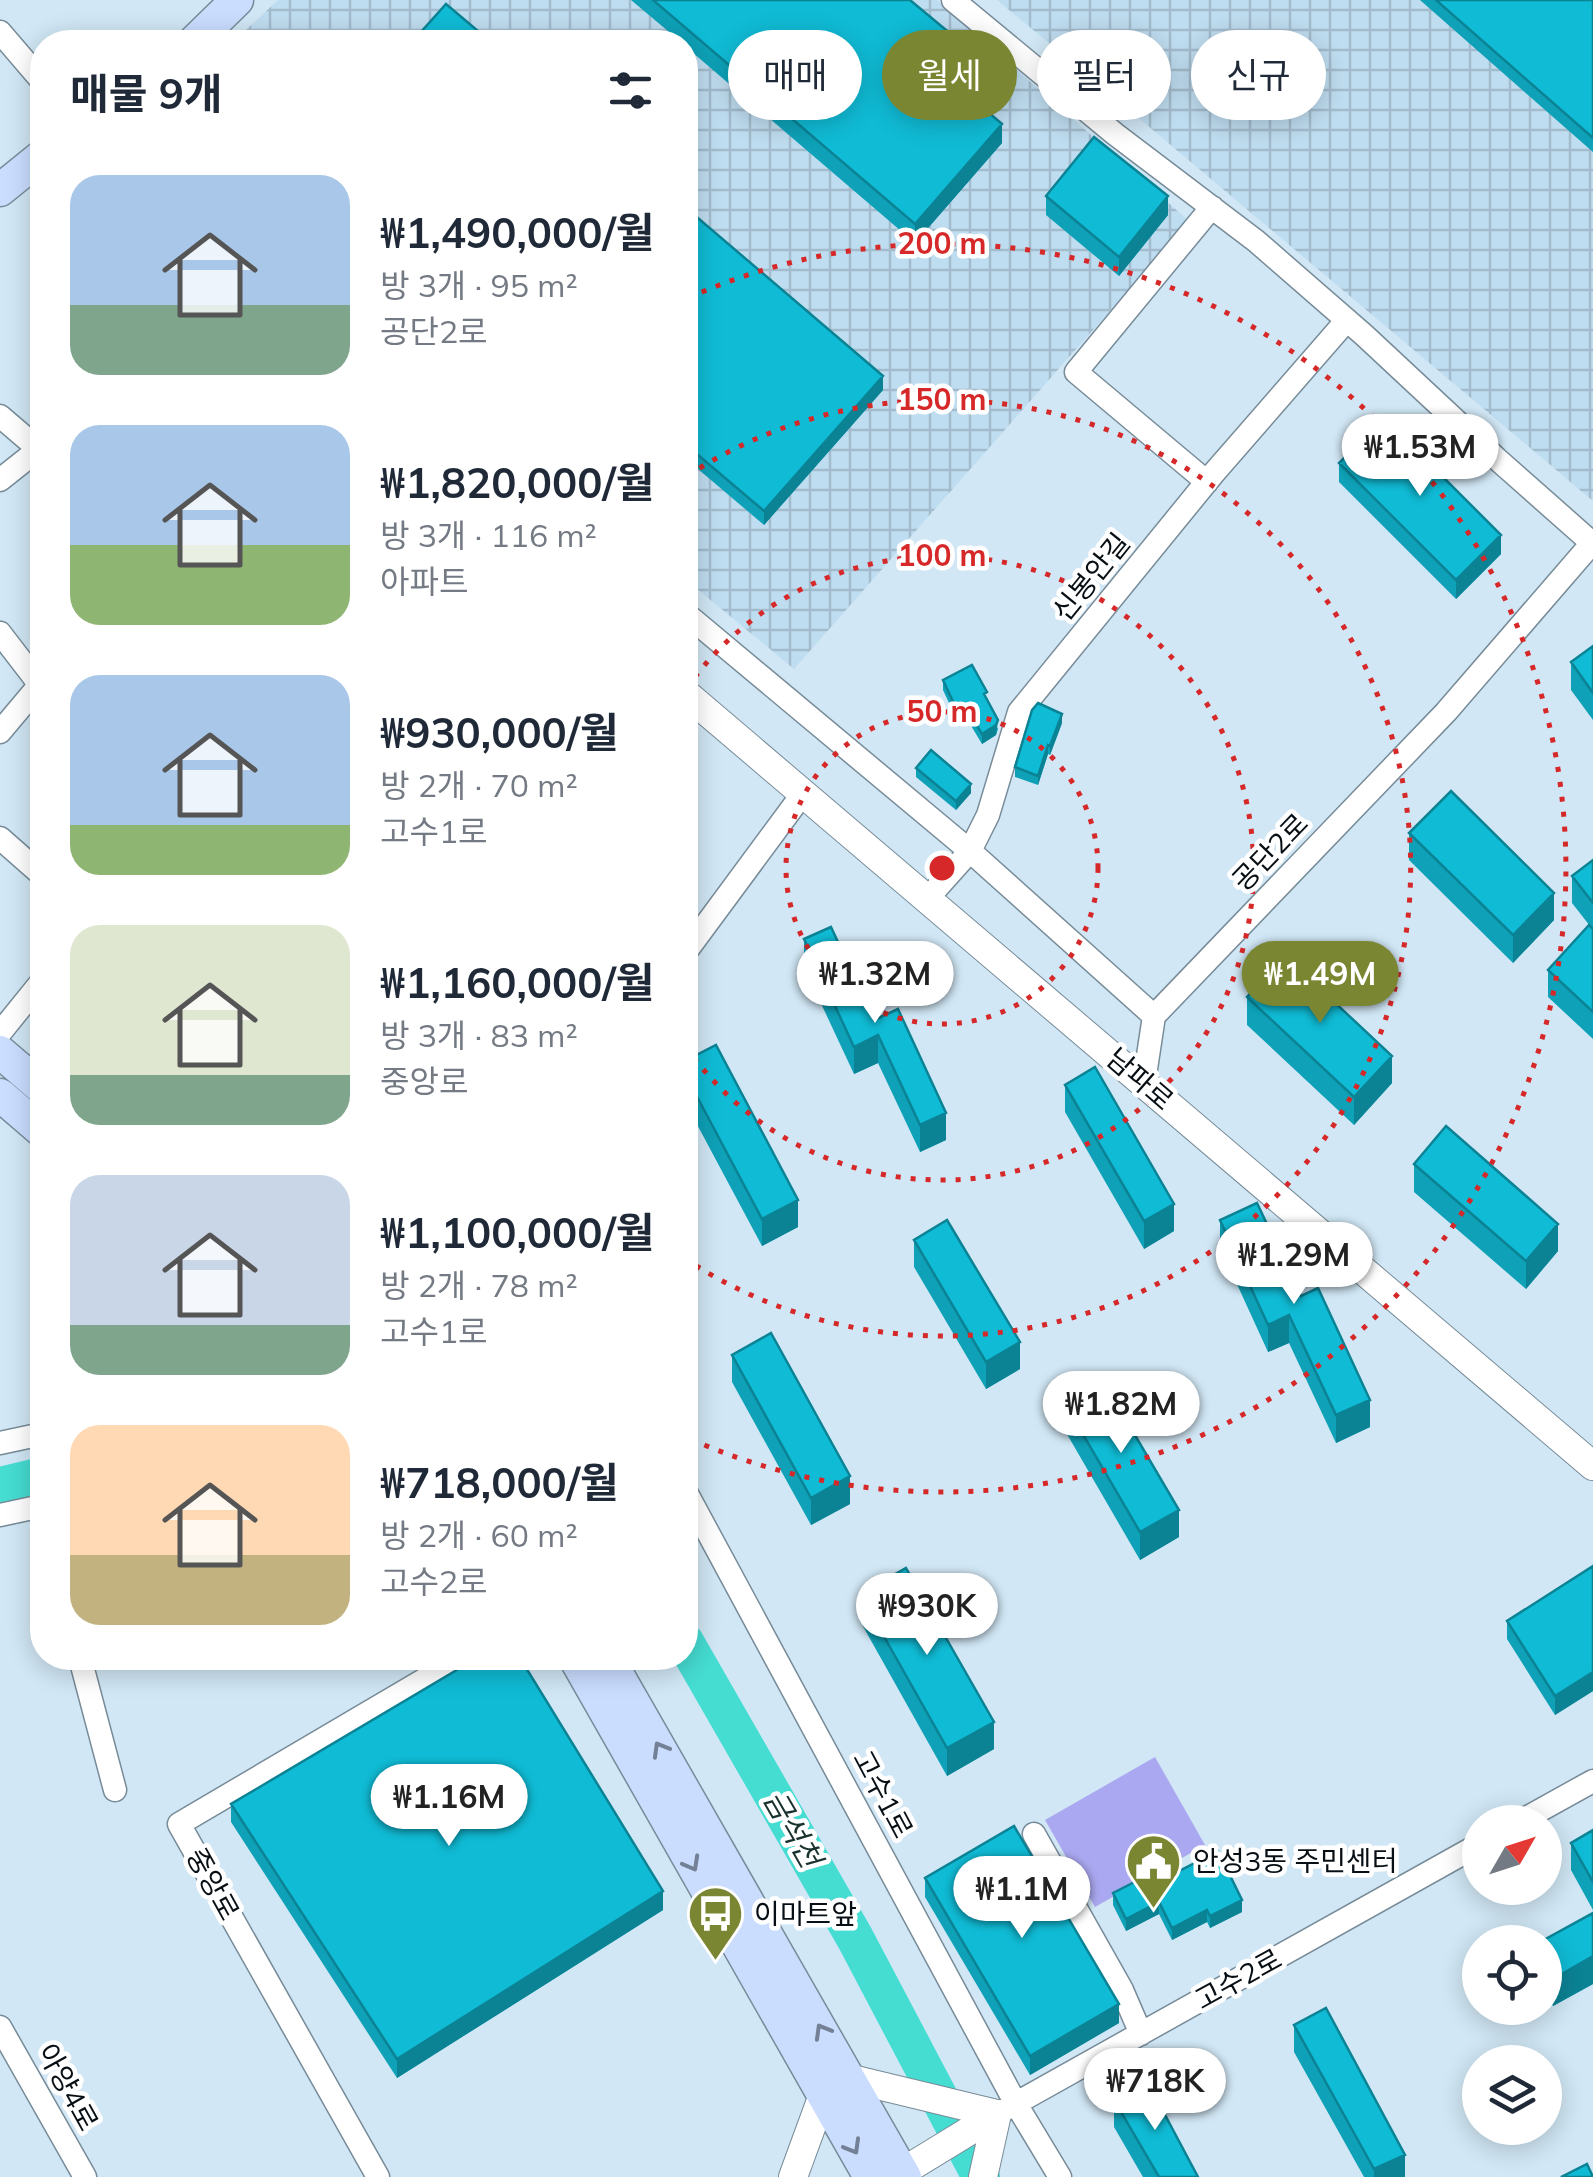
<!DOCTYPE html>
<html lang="ko">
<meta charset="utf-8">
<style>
body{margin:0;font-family:Mulish,"Noto Sans KR",sans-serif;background:#f6f6f7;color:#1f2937;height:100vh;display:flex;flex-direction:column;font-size:38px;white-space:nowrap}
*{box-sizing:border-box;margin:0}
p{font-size:32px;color:#747a83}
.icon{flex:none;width:55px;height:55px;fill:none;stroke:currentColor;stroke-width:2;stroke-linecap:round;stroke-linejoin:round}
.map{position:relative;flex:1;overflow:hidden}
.side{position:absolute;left:30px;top:30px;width:668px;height:1640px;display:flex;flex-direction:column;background:#fff;border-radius:40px;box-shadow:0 5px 25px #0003}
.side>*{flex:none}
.hud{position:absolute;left:728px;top:30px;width:715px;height:90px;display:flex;gap:20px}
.needle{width:65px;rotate:51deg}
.buttons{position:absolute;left:1462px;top:1805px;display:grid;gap:20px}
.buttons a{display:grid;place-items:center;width:100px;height:100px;border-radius:50%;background:#fff;box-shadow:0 5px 25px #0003;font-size:50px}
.price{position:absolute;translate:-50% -85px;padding:0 22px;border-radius:35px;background:#fff;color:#222;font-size:32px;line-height:65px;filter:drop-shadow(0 2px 5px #0008)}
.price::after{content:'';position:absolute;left:50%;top:60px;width:30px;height:22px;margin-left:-15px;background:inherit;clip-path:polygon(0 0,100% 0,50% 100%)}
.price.selected{background:#7b8633;color:#fff}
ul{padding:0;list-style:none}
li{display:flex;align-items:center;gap:30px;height:250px;padding:0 40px}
li span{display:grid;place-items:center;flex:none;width:280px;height:200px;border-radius:30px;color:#555}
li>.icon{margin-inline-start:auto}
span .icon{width:120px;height:120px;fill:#fffc;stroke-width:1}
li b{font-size:42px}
h2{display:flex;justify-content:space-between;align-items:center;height:120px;padding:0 40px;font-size:42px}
.chip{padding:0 35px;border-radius:45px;background:#fff;box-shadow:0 5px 25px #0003;font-size:35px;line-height:90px}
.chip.selected{background:#7b8633;color:#fff}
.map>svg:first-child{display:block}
.industrial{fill:url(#industrial-grid)}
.green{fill:#aaa8f0}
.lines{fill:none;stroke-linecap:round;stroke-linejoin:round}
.river{stroke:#45dcd2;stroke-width:38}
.minor-casing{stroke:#778b98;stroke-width:25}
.tertiary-casing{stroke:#778b98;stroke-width:30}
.secondary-casing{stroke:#778b98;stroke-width:35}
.minor{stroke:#fff;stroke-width:22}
.tertiary{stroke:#fff;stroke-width:28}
.secondary{stroke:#caddff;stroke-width:32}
.wall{fill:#0ea1b7}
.shaded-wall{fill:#0b8395}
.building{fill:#10bbd5;stroke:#0b8395;stroke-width:2.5}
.oneway{stroke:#738095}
.ring{fill:none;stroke:#d62828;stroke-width:5;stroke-dasharray:5 10}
.labels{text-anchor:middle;stroke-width:9;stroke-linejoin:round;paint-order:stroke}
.street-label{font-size:28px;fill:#080f14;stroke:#fff}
.poi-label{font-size:28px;fill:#080f14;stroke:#fff;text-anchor:start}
.water-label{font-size:30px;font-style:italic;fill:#19322f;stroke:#fff}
.centre{fill:#d62828;stroke:#fff;stroke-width:5}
.ring-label{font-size:30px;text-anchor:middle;font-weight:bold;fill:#d62828;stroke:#fff;stroke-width:9;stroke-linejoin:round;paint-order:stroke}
</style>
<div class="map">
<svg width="1593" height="2177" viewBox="0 0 1593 2177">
<defs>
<pattern id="industrial-grid" width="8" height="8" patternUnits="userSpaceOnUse" patternTransform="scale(2.5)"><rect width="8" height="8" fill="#bfddf0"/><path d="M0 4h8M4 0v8" fill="none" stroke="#a3bccd"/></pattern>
</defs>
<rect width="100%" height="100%" fill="#d1e7f5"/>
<path class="industrial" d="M278,0H937L1189,221L794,669L685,579V42H233Z
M997,0H1593V501L1090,77Z"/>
<path class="green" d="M1155,1757L1205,1845L1095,1907L1045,1820Z"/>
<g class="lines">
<path class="river" d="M0,1486L42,1476
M685,1642L855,1938L981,2177"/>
<defs>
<path id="minor" d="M953,0L1115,134L1256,241L1364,335L1497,459L1592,543
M0,32L42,81
M0,416L42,452
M0,480L39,449
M1207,482L1076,372L1212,207
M685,613L970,851L1154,1016
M0,633L40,685
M0,732L42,682
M0,838L42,875
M928,898L970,851L988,815L1019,712L1213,474L1347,320
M685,953L804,792
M1154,1016L1446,712L1593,542
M0,1033L42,981
M1144,1082L1154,1016
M0,1443L42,1434
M685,1490L1016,2104L1060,2177
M0,1515L42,1506
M80,1658L115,1790
M1519,1822L1593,1781
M1034,1834L1122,1990L1141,2034
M0,2027L85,2177
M1004,2110L1480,1844
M378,2177L179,1824L461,1658"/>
<path id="tertiary" d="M685,693L1593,1466
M848,2078L997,2114
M793,2177L823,2095
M894,2177L997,2114
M983,2177L997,2114"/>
<path id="secondary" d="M194,42L237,0
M0,190L42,156
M0,1052L42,1088
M0,1095L42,1131
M575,1658L870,2177
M608,1658L905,2177"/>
</defs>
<use href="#minor" class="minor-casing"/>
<use href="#tertiary" class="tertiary-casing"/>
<use href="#secondary" class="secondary-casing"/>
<use href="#minor" class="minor"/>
<use href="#tertiary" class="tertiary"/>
<use href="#secondary" class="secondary"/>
</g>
<path class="wall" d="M631,0H910L1006,99L991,115L1002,143L915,243L685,46V42H681Z
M1420,0H1593V152Z
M1046,196L1168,215L1119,276L1046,215Z
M685,207L883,390L764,525L685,458Z
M1339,463L1501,554L1456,599L1339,482Z
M1593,646V720L1571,690V662Z
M943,680L987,700L998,729L996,735L982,744L964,714L956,718L943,690Z
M1062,723L1050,755L1048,754L1038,785L1015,777V767Z
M916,768L971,793L956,810L916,777Z
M1409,833L1554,920L1513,963L1409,860Z
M1593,860V1039L1548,997V970L1590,926L1572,903V876Z
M804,939L874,1020L946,1140L920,1152L878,1063L854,1074L804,967Z
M1247,997L1392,1083L1354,1125L1247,1025Z
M685,1061L798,1227L762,1246L685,1102Z
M1065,1085L1174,1231L1144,1249L1065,1112Z
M1414,1164L1558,1251L1526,1289L1414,1192Z
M1220,1220L1301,1296L1370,1427L1336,1443L1289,1343L1268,1352L1220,1247Z
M914,1240L1020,1369L986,1389L914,1267Z
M732,1355L850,1504L811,1525L732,1382Z
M1064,1402L1179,1537L1140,1560L1064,1429Z
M1593,1566V1691L1555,1715L1507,1639V1621Z
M860,1594L994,1749L947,1776L860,1621Z
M231,1804L663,1910L397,2078L231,1822Z
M1593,1830V1910L1571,1870V1843Z
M1179,1871L1242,1912L1210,1928L1207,1922L1172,1940L1159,1914L1126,1931L1113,1905V1893Z
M925,1878L1119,2023L1030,2075L925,1897Z
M1593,1913V1984L1553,2006L1545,1992V1942Z
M1294,2025L1405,2177H1364L1294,2052Z
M1114,2100L1198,2177H1143L1114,2127Z"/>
<path class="shaded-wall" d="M1006,80V99L982,126V107Z
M1002,124V143L915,243V224Z
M1168,196V215L1119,276V257Z
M883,376V390L764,525V511Z
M1501,535V554L1456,599V580Z
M964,704V714L956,718V708Z
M1062,714V723L1050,755V746Z
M998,720L996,735L982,744V734Z
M1048,745V754L1038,785V776Z
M971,784V793L956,810V801Z
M1554,893V920L1513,963V935Z
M878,1035V1063L854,1074V1047Z
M1392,1056V1083L1354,1125V1097Z
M946,1113V1140L920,1152V1125Z
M798,1200V1227L762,1246V1219Z
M1174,1204V1231L1144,1249V1221Z
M1558,1224V1251L1526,1289V1261Z
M1289,1315V1343L1268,1352V1325Z
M1020,1342V1369L986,1389V1362Z
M1370,1400V1427L1336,1443V1415Z
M850,1476V1504L811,1525V1498Z
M1179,1510V1537L1140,1560V1532Z
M1593,1672V1691L1555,1715V1696Z
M994,1722V1749L947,1776V1748Z
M663,1891V1910L397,2078V2059Z
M1242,1900V1912L1210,1928V1916Z
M1159,1902V1914L1126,1931V1919Z
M1207,1910V1922L1172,1940V1928Z
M1593,1956V1984L1553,2006V1979Z
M1119,2004V2023L1030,2075V2056Z
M1405,2155V2177H1374V2169Z"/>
<path class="building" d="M653,0H910L1006,80L982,107L1002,124L915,224Z
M1436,0H1593V138Z
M446,4L491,42H412Z
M1094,137L1168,196L1119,257L1046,196Z
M685,207L883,376L764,511L685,444Z
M1384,418L1501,535L1456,580L1339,463Z
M1593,646V693L1571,662Z
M972,665L987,692L984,694L998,720L996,725L982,734L964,704L956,708L943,680Z
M1038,703L1062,714L1050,746L1048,745L1038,776L1015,767L1032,710Z
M931,750L971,784L956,801L916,768Z
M1451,791L1554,893L1513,935L1409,833Z
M1593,860V903L1572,876Z
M1589,925L1593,929V1012L1548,970Z
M831,927L874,1020L898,1009L946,1113L920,1125L878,1035L854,1047L804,939Z
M1285,956L1392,1056L1354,1097L1247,997Z
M716,1045L798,1200L762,1219L685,1074V1061Z
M1095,1067L1174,1204L1144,1221L1065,1085Z
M1446,1126L1558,1224L1526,1261L1414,1164Z
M1257,1203L1301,1296L1318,1288L1370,1400L1336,1415L1289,1315L1268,1325L1220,1220Z
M947,1220L1020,1342L986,1362L914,1240Z
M771,1333L850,1476L811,1498L732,1355Z
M1102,1379L1179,1510L1140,1532L1064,1402Z
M1593,1566V1672L1555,1696L1507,1621Z
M906,1568L994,1722L947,1748L860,1594Z
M477,1658H520L663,1891L397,2059L231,1804Z
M1014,1826L1119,2004L1030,2056L925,1878Z
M1593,1830V1882L1571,1843Z
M1218,1851L1242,1900L1210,1916L1207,1910L1172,1928L1159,1902L1126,1919L1113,1893L1174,1862L1179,1871Z
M1593,1913V1956L1553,1979L1545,1964V1942H1540Z
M1326,2008L1405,2155L1374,2169L1294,2025Z
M1147,2081L1198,2177H1159L1114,2100Z
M1587,2164L1593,2177H1561Z"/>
<defs><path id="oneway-chevron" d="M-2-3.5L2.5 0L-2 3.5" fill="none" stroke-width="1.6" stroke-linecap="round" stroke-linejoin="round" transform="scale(2.5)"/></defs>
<g class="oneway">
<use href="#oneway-chevron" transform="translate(660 1749) rotate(-120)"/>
<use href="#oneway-chevron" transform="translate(692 1864) rotate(61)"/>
<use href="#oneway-chevron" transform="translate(822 2031) rotate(-120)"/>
<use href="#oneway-chevron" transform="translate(853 2147) rotate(60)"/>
</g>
<g class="ring">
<circle cx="942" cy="868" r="156"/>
<path d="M686 689A312 312 0 1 1 686 1047"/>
<path d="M687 476A468 468 0 1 1 687 1260"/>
<path d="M688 298A624 624 0 1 1 688 1438"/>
</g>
<defs>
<symbol id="civic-pin" viewBox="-11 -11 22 30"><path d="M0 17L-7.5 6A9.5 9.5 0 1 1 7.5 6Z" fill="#7b8633" stroke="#fff"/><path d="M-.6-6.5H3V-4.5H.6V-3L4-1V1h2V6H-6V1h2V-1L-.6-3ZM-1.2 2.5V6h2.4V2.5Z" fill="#fff"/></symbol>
<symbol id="bus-pin" viewBox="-11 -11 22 30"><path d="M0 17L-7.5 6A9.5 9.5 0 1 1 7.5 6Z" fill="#7b8633" stroke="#fff"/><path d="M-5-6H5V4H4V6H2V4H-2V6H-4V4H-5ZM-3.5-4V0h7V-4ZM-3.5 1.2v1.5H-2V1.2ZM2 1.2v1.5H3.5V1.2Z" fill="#fff"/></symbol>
</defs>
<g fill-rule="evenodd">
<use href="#civic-pin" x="1122" y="1830" width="63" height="86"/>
<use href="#bus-pin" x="684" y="1882" width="63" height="86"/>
</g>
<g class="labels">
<g class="street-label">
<text transform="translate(1091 577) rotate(-51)" y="10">신봉안길</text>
<text transform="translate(1270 852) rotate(-46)" y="10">공단2로</text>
<text transform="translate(1140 1079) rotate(41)" y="10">남파로</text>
<text transform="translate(883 1794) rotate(62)" y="10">고수1로</text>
<text transform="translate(213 1884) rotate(61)" y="10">중앙로</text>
<text transform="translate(1238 1979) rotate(-29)" y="10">고수2로</text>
<text transform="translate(68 2087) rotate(61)" y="10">아양4로</text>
</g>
<g class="poi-label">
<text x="1193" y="1871">안성3동 주민센터</text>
<text x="754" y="1924">이마트앞</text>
</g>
<g class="water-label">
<text transform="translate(792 1829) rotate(60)" y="10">금석천</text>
</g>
</g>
<circle cx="942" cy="868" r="15" class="centre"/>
<g class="ring-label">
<text x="942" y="254">200 m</text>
<text x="942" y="410">150 m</text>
<text x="942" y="566">100 m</text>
<text x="942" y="722">50 m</text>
</g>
</svg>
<div class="buttons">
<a><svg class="needle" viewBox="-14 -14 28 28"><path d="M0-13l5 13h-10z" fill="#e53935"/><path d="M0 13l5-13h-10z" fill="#747a83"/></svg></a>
<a><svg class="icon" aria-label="locate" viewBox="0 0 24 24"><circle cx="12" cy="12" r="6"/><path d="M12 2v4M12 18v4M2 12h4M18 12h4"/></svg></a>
<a><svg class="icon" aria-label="layers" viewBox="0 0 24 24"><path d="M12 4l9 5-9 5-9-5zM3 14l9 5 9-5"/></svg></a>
</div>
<b class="price" style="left:1420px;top:499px">₩1.53M</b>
<b class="price" style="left:875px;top:1026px">₩1.32M</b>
<b class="price selected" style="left:1320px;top:1026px">₩1.49M</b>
<b class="price" style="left:1294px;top:1307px">₩1.29M</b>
<b class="price" style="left:1121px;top:1456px">₩1.82M</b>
<b class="price" style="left:927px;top:1658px">₩930K</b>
<b class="price" style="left:449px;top:1849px">₩1.16M</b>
<b class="price" style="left:1022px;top:1941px">₩1.1M</b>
<b class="price" style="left:1155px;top:2133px">₩718K</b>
<div class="hud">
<a class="chip">매매</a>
<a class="chip selected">월세</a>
<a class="chip">필터</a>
<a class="chip">신규</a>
</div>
<section class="side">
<h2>매물 9개<svg class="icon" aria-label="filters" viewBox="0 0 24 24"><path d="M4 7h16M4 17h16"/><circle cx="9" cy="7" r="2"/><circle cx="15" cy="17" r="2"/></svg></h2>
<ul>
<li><span style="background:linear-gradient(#a9c7e8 65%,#7fa58c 0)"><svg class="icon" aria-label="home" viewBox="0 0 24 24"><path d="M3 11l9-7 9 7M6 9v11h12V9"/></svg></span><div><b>₩1,490,000/월</b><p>방 3개 · 95 m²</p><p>공단2로</p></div></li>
<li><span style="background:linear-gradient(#a9c7e8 60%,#8fb573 0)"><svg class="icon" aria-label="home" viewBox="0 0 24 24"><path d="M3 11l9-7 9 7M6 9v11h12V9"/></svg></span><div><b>₩1,820,000/월</b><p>방 3개 · 116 m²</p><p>아파트</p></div></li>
<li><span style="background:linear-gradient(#a9c7e8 75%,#8fb573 0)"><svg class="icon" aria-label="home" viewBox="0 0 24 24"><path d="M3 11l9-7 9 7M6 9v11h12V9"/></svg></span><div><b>₩930,000/월</b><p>방 2개 · 70 m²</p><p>고수1로</p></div></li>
<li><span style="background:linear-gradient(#dfe7d0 75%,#7fa58c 0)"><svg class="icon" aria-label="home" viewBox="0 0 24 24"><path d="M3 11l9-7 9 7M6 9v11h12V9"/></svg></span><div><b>₩1,160,000/월</b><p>방 3개 · 83 m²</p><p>중앙로</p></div></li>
<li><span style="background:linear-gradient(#c9d6e8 75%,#7fa58c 0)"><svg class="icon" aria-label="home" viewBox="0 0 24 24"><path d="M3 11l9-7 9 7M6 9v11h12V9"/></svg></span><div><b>₩1,100,000/월</b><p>방 2개 · 78 m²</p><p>고수1로</p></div></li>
<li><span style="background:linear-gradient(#ffd9b3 65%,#c2b280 0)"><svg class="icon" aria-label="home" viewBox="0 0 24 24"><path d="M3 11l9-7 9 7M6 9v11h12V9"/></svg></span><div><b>₩718,000/월</b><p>방 2개 · 60 m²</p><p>고수2로</p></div></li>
</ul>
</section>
</div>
